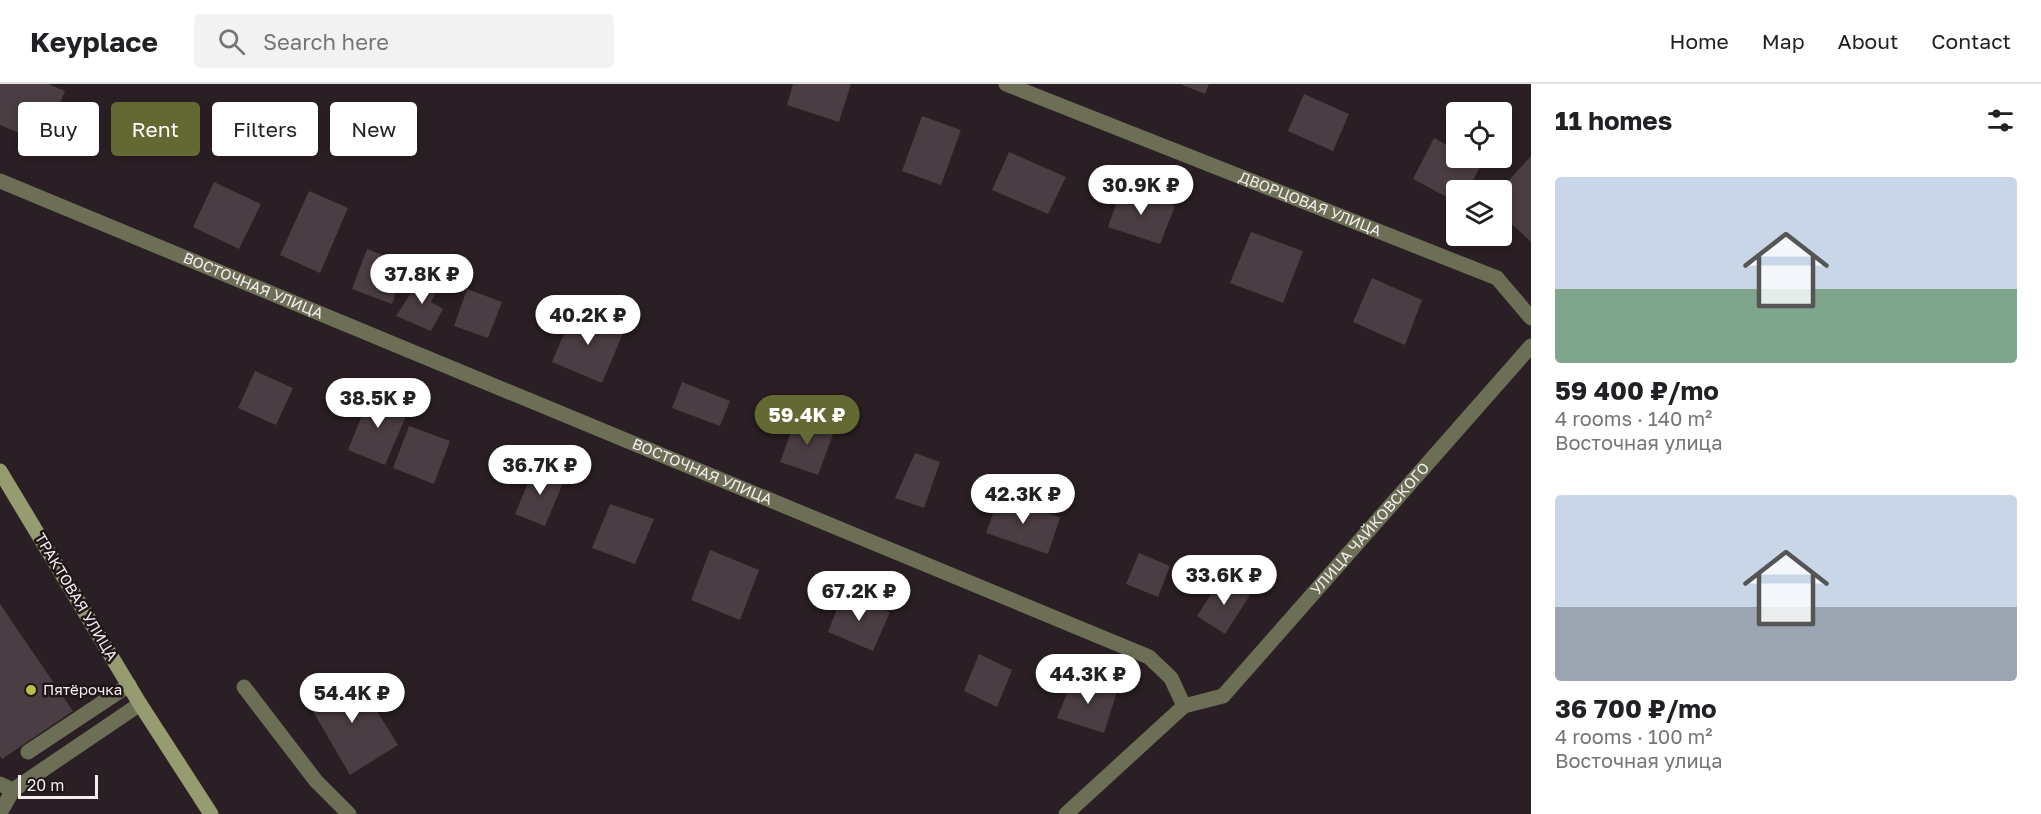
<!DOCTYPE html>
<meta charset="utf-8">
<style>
body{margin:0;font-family:"Golos Text",sans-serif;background:#f2f2f2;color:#202124;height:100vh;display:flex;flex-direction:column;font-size:22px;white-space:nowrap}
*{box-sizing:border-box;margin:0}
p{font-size:20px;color:#757577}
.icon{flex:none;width:33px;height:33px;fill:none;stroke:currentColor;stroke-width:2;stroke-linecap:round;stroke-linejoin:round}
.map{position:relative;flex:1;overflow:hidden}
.details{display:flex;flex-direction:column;background:#fff;width:510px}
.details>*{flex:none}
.guide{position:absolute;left:18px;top:18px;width:570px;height:54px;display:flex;gap:12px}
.fabs{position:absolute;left:1446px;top:18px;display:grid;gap:12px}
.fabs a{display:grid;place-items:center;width:66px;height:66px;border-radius:6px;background:#fff;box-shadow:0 3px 9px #0003;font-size:30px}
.scale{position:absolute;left:18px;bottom:15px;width:80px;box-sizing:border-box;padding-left:6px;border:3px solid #f5ecf0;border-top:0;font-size:16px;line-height:21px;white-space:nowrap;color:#f5ecf0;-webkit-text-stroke:4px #20161a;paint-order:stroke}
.price{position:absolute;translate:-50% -51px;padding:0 14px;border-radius:21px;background:#fff;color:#222;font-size:20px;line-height:39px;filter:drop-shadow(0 2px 3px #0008)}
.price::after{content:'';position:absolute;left:50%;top:36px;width:18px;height:14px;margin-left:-9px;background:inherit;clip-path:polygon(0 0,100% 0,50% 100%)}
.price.selected{background:#646934;color:#fff}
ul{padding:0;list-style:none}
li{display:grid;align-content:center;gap:12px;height:318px;padding:0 24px}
li span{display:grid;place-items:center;height:186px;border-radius:6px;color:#555}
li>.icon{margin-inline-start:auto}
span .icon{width:108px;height:108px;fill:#fffc;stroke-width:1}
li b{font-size:26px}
h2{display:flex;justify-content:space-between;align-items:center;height:72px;padding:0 24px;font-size:26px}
.chip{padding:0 21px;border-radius:6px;background:#fff;box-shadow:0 3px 9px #0003;font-size:21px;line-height:54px}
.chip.selected{background:#646934;color:#fff}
header{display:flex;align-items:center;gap:36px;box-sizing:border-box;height:84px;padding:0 30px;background:#fff;border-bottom:2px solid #e0e0e0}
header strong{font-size:28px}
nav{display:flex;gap:33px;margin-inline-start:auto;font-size:21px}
.search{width:420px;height:54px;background:#f2f2f2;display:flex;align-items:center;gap:15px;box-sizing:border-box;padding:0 21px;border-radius:6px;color:#757577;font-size:22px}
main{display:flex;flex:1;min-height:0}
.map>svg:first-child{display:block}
.building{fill:#4a3d43}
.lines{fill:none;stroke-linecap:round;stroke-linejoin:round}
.lane{stroke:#6c6f55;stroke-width:15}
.street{stroke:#6c6f55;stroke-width:15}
.secondary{stroke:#969b70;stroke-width:15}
.poi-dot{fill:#b7c148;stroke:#20161a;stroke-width:2}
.labels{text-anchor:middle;stroke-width:5;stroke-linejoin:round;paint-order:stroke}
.street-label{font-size:15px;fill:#f5ecf0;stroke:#20161a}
.poi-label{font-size:15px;fill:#f5ecf0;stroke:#20161a;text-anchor:start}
</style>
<header>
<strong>Keyplace</strong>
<div class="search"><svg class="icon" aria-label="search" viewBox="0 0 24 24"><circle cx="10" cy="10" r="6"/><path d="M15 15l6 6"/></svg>Search here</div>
<nav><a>Home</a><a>Map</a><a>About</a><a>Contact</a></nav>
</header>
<main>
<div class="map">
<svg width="1531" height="730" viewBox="0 0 1531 730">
<rect width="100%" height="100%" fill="#2a1f24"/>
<path class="building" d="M0,0H48L65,7L43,59L0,41Z
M793,0H851L839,38L787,21Z
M1180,0H1209L1205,10Z
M1304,10L1349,30L1333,67L1288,47Z
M922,32L961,46L941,101L902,87Z
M1434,54L1456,66V74H1471L1482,79L1468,106H1456V118L1413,95Z
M1009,68L1066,93L1048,130L992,106Z
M1531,72V158L1502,131V106H1500Z
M214,98L261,120L239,165L193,143Z
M1122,103L1175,122L1160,160L1108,143Z
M309,107L348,124L320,189L280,171Z
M1251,148L1303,167L1283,219L1230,199Z
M367,165L406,180L392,220L352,205Z
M422,192L440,200L431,218L443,225L431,247L396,232Z
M1372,194L1422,216L1405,261L1353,238Z
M467,205L502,218L488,254L454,242Z
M574,226L624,247L602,299L552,278Z
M255,287L293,304L276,341L238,324Z
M682,298L730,317L720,342L672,324Z
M371,309L409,325L385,381L348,366Z
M797,332L835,345L818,391L780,378Z
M409,342L450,357L434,400L393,384Z
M915,369L940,378L924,424L895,414Z
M535,382L565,394L545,442L515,430Z
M999,413L1060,433L1048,470L986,449Z
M610,420L654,435L635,480L592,464Z
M710,466L759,486L740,536L691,516Z
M1139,469L1170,482L1158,513L1126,500Z
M1222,493L1250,511L1225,550L1197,532Z
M843,509L890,528L873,567L828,548Z
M0,520L73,627L2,675L0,672Z
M979,570L1012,586L997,623L964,607Z
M354,590L398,661L350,691L307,617Z
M1073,594L1117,608L1104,649L1057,634Z"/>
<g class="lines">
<path class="lane" d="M244,603L316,697L349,730
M28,668L129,601
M0,700L13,706"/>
<g class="street">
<path id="s1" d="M1006,0L1497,194L1531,234"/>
<path id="s2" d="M0,97L1149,573L1171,594L1184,622"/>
<path d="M0,729L13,706L140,620"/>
<path id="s3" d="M1066,730L1184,622L1223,612L1531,262"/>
</g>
<path class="secondary" d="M0,387L140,620L211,730"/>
</g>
<circle class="poi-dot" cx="31" cy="606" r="6"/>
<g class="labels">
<g class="street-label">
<text dy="5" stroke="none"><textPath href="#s1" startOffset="327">ДВОРЦОВАЯ УЛИЦА</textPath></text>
<text dy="5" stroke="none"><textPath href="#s2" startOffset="274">ВОСТОЧНАЯ УЛИЦА</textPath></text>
<text dy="5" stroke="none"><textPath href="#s2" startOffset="760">ВОСТОЧНАЯ УЛИЦА</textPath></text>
<text dy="5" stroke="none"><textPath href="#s3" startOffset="423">УЛИЦА ЧАЙКОВСКОГО</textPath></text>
<text transform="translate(76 513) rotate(59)" y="5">ТРАКТОВАЯ УЛИЦА</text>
</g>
<g class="poi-label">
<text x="43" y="611">Пятёрочка</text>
</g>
</g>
</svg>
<div class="fabs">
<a><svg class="icon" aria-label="locate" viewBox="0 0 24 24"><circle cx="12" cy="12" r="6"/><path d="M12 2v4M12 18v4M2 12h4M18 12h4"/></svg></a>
<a><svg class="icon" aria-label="layers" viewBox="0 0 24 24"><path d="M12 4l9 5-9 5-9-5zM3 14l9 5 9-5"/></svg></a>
</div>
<div class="scale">20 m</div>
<b class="price" style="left:1141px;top:132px">30.9K ₽</b>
<b class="price" style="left:422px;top:221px">37.8K ₽</b>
<b class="price" style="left:588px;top:262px">40.2K ₽</b>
<b class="price" style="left:378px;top:345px">38.5K ₽</b>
<b class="price selected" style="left:807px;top:362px">59.4K ₽</b>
<b class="price" style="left:540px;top:412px">36.7K ₽</b>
<b class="price" style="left:1023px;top:441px">42.3K ₽</b>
<b class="price" style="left:1224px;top:522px">33.6K ₽</b>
<b class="price" style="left:859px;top:538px">67.2K ₽</b>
<b class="price" style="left:1088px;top:621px">44.3K ₽</b>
<b class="price" style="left:352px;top:640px">54.4K ₽</b>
<div class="guide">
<a class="chip">Buy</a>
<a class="chip selected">Rent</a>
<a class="chip">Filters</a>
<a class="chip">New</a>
</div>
</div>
<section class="details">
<h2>11 homes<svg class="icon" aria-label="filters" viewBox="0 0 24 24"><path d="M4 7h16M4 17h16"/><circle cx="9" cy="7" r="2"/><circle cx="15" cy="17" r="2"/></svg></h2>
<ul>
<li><span style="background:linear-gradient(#c9d6e8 60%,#7fa58c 0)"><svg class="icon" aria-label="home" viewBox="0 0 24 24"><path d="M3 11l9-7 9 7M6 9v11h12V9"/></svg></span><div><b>59 400 ₽/mo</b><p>4 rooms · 140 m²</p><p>Восточная улица</p></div></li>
<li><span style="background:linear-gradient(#c9d6e8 60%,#9aa5b1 0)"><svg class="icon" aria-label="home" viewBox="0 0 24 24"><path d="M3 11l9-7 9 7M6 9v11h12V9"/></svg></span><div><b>36 700 ₽/mo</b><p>4 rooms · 100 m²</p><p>Восточная улица</p></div></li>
</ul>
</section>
</main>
